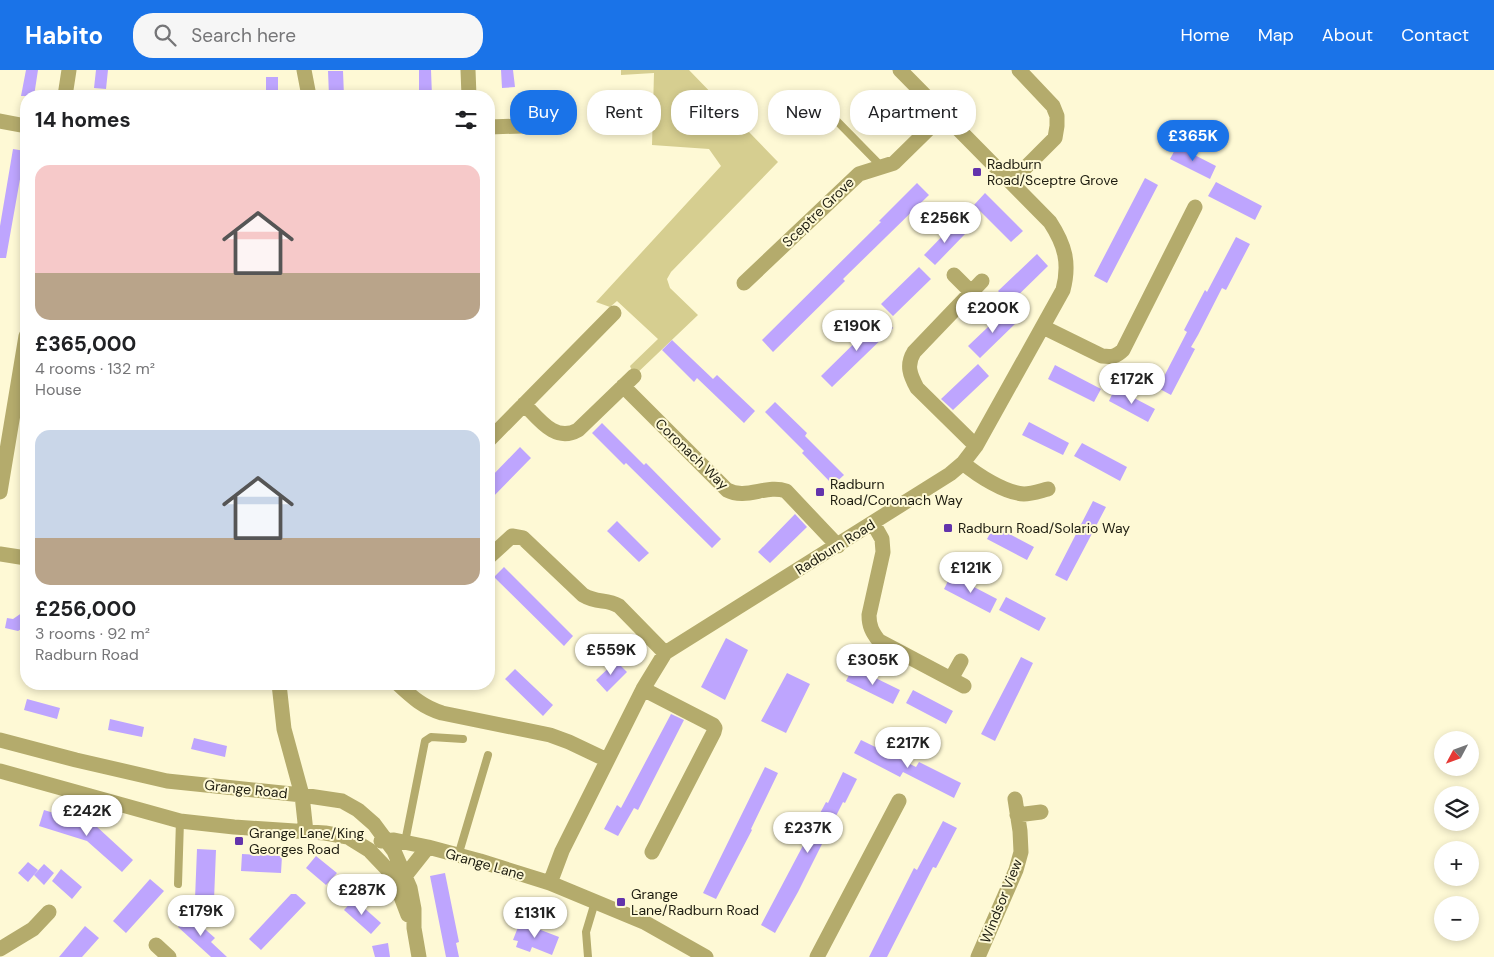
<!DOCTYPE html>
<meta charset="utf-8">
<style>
body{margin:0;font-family:"DM Sans",sans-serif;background:#f6f6f6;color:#202124;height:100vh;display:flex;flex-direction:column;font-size:19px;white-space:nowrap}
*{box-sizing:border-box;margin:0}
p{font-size:16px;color:#757577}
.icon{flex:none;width:28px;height:28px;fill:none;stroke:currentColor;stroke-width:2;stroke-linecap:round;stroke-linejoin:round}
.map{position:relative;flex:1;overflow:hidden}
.drawer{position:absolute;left:20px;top:20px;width:475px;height:600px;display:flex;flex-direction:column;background:#fff;border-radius:20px;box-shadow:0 2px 8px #0003}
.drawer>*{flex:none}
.banner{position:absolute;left:510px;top:20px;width:475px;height:45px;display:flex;gap:10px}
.needle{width:32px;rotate:229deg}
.fabs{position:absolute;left:1434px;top:661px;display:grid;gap:10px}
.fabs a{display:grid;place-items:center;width:45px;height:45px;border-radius:50%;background:#fff;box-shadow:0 2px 8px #0003;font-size:25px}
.price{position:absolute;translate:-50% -42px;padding:0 11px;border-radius:18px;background:#fff;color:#222;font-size:16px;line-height:32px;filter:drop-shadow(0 1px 2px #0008)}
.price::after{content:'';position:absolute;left:50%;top:30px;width:15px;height:11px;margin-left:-8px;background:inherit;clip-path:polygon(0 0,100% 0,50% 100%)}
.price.on{background:#1a73e8;color:#fff}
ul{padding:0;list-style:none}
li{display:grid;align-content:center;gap:10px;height:265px;padding:0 15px}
li span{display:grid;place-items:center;height:155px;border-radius:15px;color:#555}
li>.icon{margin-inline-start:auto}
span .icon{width:90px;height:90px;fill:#fffc;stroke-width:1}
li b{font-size:21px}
h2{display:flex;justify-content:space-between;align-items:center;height:60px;padding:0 15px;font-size:21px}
.chip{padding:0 18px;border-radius:20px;background:#fff;box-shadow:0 2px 8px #0003;font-size:18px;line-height:45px}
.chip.on{background:#1a73e8;color:#fff}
header{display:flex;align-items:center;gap:30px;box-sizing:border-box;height:70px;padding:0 25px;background:#1a73e8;color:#fff}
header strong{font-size:24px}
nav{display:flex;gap:28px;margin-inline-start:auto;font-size:18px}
.search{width:350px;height:45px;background:#f6f6f6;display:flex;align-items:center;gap:12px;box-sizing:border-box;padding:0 18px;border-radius:20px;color:#757577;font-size:19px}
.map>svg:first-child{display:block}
.green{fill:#d6ce90}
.building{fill:#bea5fe}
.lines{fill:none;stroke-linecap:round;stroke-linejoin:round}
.service{stroke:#b4ab6c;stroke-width:8}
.minor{stroke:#b4ab6c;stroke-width:15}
.poi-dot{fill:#6334ac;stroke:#fef9d5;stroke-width:2}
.labels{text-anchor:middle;stroke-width:4;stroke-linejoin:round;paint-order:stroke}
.poi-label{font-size:14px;fill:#1e1d10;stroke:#fef9d5;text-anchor:start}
.street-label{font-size:14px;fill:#1e1d10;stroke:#fef9d5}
</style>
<header>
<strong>Habito</strong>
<div class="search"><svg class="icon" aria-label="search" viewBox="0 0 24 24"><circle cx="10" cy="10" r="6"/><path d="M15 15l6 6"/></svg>Search here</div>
<nav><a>Home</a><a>Map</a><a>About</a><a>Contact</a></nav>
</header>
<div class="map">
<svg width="1494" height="887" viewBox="0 0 1494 887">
<rect width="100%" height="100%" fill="#fef9d5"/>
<path class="green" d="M621,0H689L778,92L671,202L667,209L670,218L698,245L634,306L630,296L658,269L617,231L610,237L596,232L721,96L709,79L652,75L654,3L621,5Z"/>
<path class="building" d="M26,0H38L34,26H21Z
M96,0H108L106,19L94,18Z
M419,0H431L432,26H419Z
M501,0H513L515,17L502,18Z
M328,1H343L344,26H329Z
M266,7H278V26H266Z
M1177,76L1216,96L1210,109L1170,89Z
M13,79L25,81L6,188H0V156Z
M1145,108L1158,115L1107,213L1094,206Z
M1216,112L1262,136L1255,150L1208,126Z
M917,113L929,125L843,209L845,211L773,282L762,270L881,152L879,151Z
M985,123L1023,161L1011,172L974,135Z
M955,153L966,163L935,195L924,185Z
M1236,167L1250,174L1226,220L1222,218L1198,265L1191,277L1195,279L1171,325L1158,318L1187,262L1184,260L1205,220L1207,222Z
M1037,184L1048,196L1010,233L998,221Z
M919,197L931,209L893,246L881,234Z
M1007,239L1018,251L980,288L968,276Z
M882,246L893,258L832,317L821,306Z
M672,270L713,309L717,305L755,341L744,353L697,308L694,312L662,280Z
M978,294L989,306L953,340L941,329Z
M1055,295L1101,319L1094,332L1048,309Z
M1115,318L1155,339L1148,352L1109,331Z
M775,332L807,363L805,366L844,405L833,415L802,383L804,381L765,342Z
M1029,352L1069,373L1063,385L1022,365Z
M602,353L644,395L646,393L721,469L712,478L626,393L624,395L592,363Z
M1082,373L1127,397L1120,411L1074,386Z
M520,377L531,388L489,431V409Z
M1093,431L1106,437L1067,511L1055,505Z
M795,444L807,457L770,493L758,482Z
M617,451L649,483L639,492L607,461Z
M994,456L1034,477L1027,490L987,469Z
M504,497L573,566L564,576L494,507Z
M951,505L997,529L990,543L944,519Z
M1006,527L1046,548L1039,561L999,540Z
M26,540V556L18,561L5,558L7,548L13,549Z
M633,564L645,575L627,594L616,582Z
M726,568L748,580L725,630L701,617Z
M1021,587L1033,593L995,671L981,664Z
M616,591L627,602L607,622L596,610Z
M853,597L900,620L893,634L846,611Z
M515,599L553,635L543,646L505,609Z
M787,603L810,614L786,663L761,651Z
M913,620L953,641L946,654L906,633Z
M27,629L60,638L57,649L24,640Z
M671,644L684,650L638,740L634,738L618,766L604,759L617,735L621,738Z
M110,649L144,657L142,667L108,660Z
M194,668L227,676L225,687L191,679Z
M861,670L906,692L916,697L919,692L961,713L954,728L903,702L900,707L854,683Z
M765,697L778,703L751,759L752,760L716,829L703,823Z
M843,702L857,709L845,733L843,732L798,822L775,863L761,855L826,732L828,733Z
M44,740L96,756L133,790L122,802L87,771L39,756Z
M943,751L957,758L936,798L933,797L887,887H869L914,798L917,800Z
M197,779L216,780L214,830L195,829Z
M242,784L282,786L281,803L241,801Z
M316,786L337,803L326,815L306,798Z
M28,792L38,800L28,812L18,803Z
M44,794L54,803L44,815L34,805Z
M61,799L82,817L72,829L52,811Z
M445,803L459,872L456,873L459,887H446L430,806Z
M150,809L164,821L126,863L113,851Z
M291,824H296L306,833L261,880L249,869Z
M354,829L381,853L371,864L344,840Z
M189,845L215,868L211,872L227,887H211L178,857Z
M520,852L559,867L552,885L532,877L530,882L516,877L518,871L513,870Z
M85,856L99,868L82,887H59Z
M388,873L390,887H375L372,876Z"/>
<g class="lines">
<path class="service" d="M830,44L881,96
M405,772L425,671L431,667L463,669
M458,786L488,685
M178,814L180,751
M588,887L586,862L595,832"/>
<path class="minor" d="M304,0L309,26
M468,0L469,26
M65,26L69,0
M0,51L26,56
M489,57L552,55
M1011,112L1055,68L1057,56V46L1053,36L1019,0
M954,205L971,222
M744,213L859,104L894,93L944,44
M1043,257L1102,286C1112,287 1116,287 1123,280L1195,137
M623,316L727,420C746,430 767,414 786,421L838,476
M524,334C539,349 555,373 578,360L634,306
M489,370L614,243
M976,376L917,318C910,305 906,295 914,282L982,211
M963,393C977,405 1005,423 1024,424C1031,424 1040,421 1048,419
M0,422L26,266
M873,453L882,469L883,482L869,545C869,556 872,562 879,571L964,616
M0,484L26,488
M489,487L512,466L523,468L583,525C598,534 606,528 619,536L665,583
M951,609L961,591
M279,614L284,659L302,725L306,762
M398,614C413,628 423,637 442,643L550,665L569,672L607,690
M643,619L713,655L715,658L714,662L652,782
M0,670L76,690L167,711L302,725L342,731L358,740L374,754L394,781L410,818L414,839V858L419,887
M0,701L180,751L234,757L325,763L348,767L369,780L389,801L395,811L408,845
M1017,745L1041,742
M381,771L394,770L428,777L480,791L550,813L644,852L706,887
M399,809L405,806L428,777
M550,813L562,781L643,619L665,583L950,404L963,393L976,376L1063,220C1070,193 1065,175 1050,152L900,0
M156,875L169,887
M0,879L33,859L49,842
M817,887L899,731
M978,887L1016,800L1021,782L1020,761L1015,729"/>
</g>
<g class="poi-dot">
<rect x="972" y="97" width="10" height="10" rx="2.5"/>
<rect x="815" y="417" width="10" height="10" rx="2.5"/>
<rect x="943" y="453" width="10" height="10" rx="2.5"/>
<rect x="234" y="766" width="10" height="10" rx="2.5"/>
<rect x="616" y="827" width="10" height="10" rx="2.5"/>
</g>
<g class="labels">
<g class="poi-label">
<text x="987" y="99">Radburn<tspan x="987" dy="16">Road/Sceptre Grove</tspan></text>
<text x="830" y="419">Radburn<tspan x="830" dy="16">Road/Coronach Way</tspan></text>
<text x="958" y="463">Radburn Road/Solario Way</text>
<text x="249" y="768">Grange Lane/King<tspan x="249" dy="16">Georges Road</tspan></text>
<text x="631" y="829">Grange<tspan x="631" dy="16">Lane/Radburn Road</tspan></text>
</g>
<g class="street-label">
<text transform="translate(818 142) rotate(-44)" y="5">Sceptre Grove</text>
<text transform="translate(692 384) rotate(44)" y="5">Coronach Way</text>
<text transform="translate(835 477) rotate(-32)" y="5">Radburn Road</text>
<text transform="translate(246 719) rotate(6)" y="5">Grange Road</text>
<text transform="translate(485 794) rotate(16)" y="5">Grange Lane</text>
<text transform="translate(1001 831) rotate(-68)" y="5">Windsor View</text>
</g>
</g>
</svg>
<div class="fabs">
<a><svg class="needle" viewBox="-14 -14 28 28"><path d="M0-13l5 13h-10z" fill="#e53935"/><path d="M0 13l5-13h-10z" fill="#757577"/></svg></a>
<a><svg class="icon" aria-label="layers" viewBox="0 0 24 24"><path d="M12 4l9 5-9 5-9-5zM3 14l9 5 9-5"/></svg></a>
<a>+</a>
<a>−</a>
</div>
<b class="price on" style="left:1193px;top:92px">£365K</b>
<b class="price" style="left:945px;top:174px">£256K</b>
<b class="price" style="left:993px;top:264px">£200K</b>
<b class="price" style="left:857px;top:282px">£190K</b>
<b class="price" style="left:1132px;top:335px">£172K</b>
<b class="price" style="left:971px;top:524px">£121K</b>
<b class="price" style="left:611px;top:606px">£559K</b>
<b class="price" style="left:873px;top:616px">£305K</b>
<b class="price" style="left:908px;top:699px">£217K</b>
<b class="price" style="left:87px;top:767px">£242K</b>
<b class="price" style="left:808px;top:784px">£237K</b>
<b class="price" style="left:362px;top:846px">£287K</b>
<b class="price" style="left:201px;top:867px">£179K</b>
<b class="price" style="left:535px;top:869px">£131K</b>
<div class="banner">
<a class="chip on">Buy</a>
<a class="chip">Rent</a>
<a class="chip">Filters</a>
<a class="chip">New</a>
<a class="chip">Apartment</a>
</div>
<section class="drawer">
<h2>14 homes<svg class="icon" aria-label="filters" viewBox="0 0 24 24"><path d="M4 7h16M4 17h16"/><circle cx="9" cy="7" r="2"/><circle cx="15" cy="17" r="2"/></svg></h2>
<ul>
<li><span style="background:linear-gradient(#f6c9c9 70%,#b9a48a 0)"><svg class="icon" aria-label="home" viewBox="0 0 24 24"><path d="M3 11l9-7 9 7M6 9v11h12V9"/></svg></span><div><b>£365,000</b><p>4 rooms · 132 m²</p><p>House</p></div></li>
<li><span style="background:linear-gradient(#c9d6e8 70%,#b9a48a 0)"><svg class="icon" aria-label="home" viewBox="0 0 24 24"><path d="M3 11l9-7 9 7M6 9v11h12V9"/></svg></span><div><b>£256,000</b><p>3 rooms · 92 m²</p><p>Radburn Road</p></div></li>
</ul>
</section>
</div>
